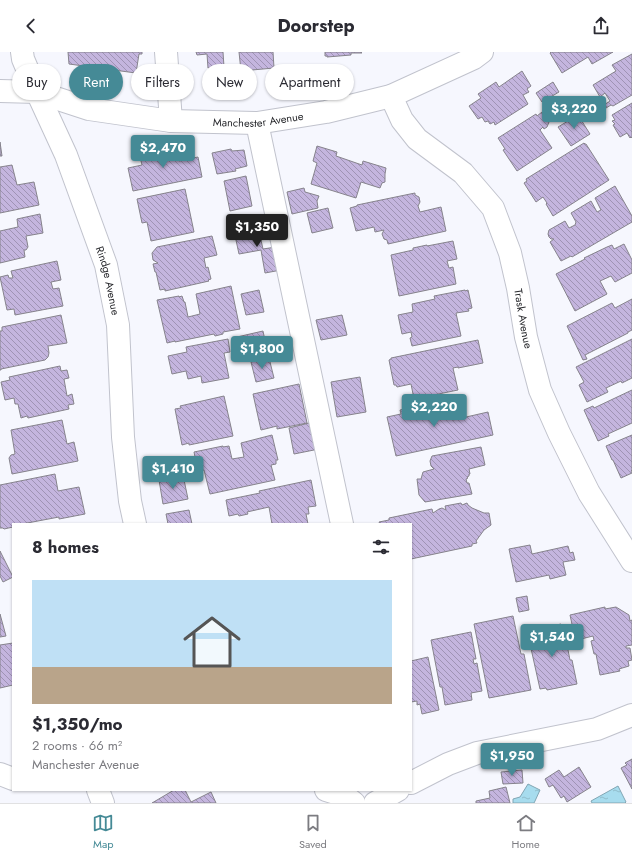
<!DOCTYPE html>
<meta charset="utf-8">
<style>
body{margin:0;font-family:Jost,sans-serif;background:#f7f7f7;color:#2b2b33;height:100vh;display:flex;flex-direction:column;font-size:15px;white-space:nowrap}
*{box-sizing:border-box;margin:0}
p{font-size:13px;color:#7c7c81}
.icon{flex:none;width:22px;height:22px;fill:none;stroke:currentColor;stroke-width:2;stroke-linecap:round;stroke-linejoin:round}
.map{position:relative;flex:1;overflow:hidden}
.drawer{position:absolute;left:12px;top:471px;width:400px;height:268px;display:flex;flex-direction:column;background:#fff;border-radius:0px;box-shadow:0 1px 3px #0004}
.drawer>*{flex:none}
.hud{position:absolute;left:12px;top:12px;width:400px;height:36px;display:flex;gap:8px}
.price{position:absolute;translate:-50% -34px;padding:0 9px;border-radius:4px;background:#458a96;color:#fff;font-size:13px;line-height:26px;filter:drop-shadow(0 1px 2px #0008)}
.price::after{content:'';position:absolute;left:50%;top:24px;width:12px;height:9px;margin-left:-6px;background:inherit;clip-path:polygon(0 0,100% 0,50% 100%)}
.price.current{background:#222;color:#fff}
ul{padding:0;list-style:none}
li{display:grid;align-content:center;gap:8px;height:212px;padding:0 20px}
li span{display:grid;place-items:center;height:124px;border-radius:0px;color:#555}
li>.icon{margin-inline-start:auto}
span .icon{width:72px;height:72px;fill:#fffc;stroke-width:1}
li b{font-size:17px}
h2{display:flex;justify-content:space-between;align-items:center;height:48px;padding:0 20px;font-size:17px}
.chip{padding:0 14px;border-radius:18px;background:#fff;box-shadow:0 1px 3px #0004;font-size:14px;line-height:36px}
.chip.current{background:#458a96;color:#fff}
header{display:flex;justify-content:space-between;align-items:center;height:52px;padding:0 20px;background:#fff;font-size:18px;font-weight:700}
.menu{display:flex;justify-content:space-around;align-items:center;height:56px;border-top:1px solid #e1e1e2;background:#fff;font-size:11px;color:#7c7c81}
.menu a{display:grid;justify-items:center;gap:2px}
.menu .current{color:#458a96}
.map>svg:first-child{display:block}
.water{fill:url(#water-ripples);stroke:#81a6b4}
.building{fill:url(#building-back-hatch);stroke:#86838c}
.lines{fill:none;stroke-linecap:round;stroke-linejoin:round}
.minor-casing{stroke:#c1c3cd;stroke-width:24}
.minor{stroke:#fff;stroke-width:22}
.labels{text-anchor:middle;stroke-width:4;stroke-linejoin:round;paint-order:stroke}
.street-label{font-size:11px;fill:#28292d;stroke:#fff}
</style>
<header><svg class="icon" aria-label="back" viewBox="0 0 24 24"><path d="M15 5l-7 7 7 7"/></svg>Doorstep<svg class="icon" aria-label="share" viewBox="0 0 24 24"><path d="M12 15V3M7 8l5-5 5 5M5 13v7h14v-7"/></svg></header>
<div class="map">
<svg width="632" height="751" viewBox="0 0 632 751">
<defs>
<pattern id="water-ripples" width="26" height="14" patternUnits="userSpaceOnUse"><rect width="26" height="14" fill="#a7dcee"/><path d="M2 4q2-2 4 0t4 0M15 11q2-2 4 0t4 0" fill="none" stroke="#90bdcc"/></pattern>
<pattern id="building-back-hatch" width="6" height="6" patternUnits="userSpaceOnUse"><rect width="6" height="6" fill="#c4b5de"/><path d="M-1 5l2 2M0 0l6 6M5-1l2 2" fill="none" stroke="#9f93b4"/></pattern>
</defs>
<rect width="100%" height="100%" fill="#f6f7fe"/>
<path class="water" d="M528,732L540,738L535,749L534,751H513V747L520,745Z
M618,734L626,750L625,751H592L591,749Z"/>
<path class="building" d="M68,0H142V2H139L136,21L69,12Z
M196,0H223L224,15H220L219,17L208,16L207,2L197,3Z
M239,0H273L274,16L241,19Z
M325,0H361L362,1H351V3L327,5V4H325Z
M551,0H613L592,12L588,5L562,21L550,1Z
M632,2V43L613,54L611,53L606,56L604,53L610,49L605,41L600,45L593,33L616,19L612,13Z
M522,19L531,34L527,37L529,40L523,43L528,52L495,73L494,70L490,72L488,69L485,70L482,65L478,67L469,54L481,46L478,42L496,30L499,35Z
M553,30L559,40L542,50L536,41Z
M632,51V86L631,85L630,86L627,81L620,85L613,73L615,72L612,69L615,68L612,63Z
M542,60L549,70L547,75L544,77L543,75L540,78L552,96L517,119L503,98L505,97L498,86L536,62L537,64Z
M578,63L590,82L571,94L558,75Z
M0,90L2,104H0Z
M584,91L585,92H586L609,128L553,164L546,152L547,151L543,145L536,150L524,131L527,129L526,127Z
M317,94L337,100L336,104L362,113L363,109L386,116L385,122V130L382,131L380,136L361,130L356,146L311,132L317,111L313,109Z
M172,95L173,97L176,96L179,109L198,105L202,125L133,139L128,116L142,113L139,101Z
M231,97L232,99L244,98L247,114L235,117L236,119L217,122L212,101Z
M12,113L17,133L34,130L39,153L0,161V115Z
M246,124L252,154L230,159L224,129Z
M615,134L632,164V170L572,205L571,204L561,209L550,190L554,187H551L549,185L548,182L549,178L565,169L569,176L575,173L576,170L571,161L591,149L597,160L601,158L595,146Z
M304,136L305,140L319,144L317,149L318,156L292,162L287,140Z
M185,137L194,180L151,189L147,170L142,171L137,147Z
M415,141V143L419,145L420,150L418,154L420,160L441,155L446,179L388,192L387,188L384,187L382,182L384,178L375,180L374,175L356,179L350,156L357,154V153Z
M328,156L333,176L312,181L307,161Z
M40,162L43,181L26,184L28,195L26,198H24L25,205L0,211V179L18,175L17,167Z
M258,175L263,197L276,195L281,218L265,221L261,198L239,202L234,179Z
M212,184L217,203L204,206L206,216L208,215L211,227L208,228L209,229L165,239V237L160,238L156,220H155L153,212L158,211L153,208L152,201L157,195Z
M453,189L457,207L447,209L449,216L453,215L456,232L399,244L391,203L413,198V196L427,193V194Z
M624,192L632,208V221L615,230L611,224L600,229L607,242L575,259L556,222L585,207L584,206L607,195L612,193L614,197Z
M57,209L61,228L51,230L53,237L59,236L63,254L15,263L14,257L7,258L0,225L8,223L9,226H13L11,219Z
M231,234L240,277L223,280V282L215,284L214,282L175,290V289L167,291L157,248L179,244V245L182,244L184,250H185L188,265L200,262L196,242Z
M259,238L264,260L246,263L241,242Z
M465,238V239L468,238L472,256L468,257L469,259L456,261L461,284L412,294L410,286L412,285L411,280L402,282L398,263L413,260L412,252L435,247L434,244Z
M632,247V278L628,280V281L585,303L587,307L583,308L567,274L612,251L615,256Z
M61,263L67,291L48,294L49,301L48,305L45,308L1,317V318H0V279H2V275Z
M342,263L347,283L321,288L316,268Z
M263,279L267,298L251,302V304L243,305V303L241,304L237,285Z
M228,287L230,300L224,301L229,326L202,331L201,324L188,327L186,319L172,322L168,304L187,300L186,295Z
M632,287V326L622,331L621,329L606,336L608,340L587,350L579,333L584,330L576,315Z
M478,288L483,311L458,316V315L453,316L458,338L414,347L411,332L397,335L396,333H394L389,308L391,307V306Z
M269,306L274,326L256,330L251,310Z
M60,314L61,319L67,318L69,326L64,327L67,344L72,342L74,352L68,353L69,357L28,366L27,364L21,366L18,352H15L14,346L5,348L1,330L10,328L9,325Z
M360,325L366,360L337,365L331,330Z
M299,332L307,371L277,377V374L261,378L253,342Z
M632,338V371L608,382L609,384L598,389L584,358L593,354L594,356Z
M224,344L233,384L189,393V391L182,393L175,357L181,356L180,354Z
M442,349V350L447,349L449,361H451L453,368L488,360L493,383L396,404L387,365L401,362L400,358Z
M62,368L67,392L74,390L78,409L12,422L9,406L11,403L15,402L11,378Z
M313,370L319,397L294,402L289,376Z
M272,383L278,408H276V412L271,413L275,428L210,442L204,418L198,419L194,400L223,394V395L229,394L232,407L244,405L241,391Z
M632,383V418L631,419L632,421L621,426L613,408H612L606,394Z
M481,395L485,413L469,417L470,422H469V424L467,425L468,426L466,427L467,431H469L472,442L425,450L419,443L417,427H421L423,420L434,417L431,414L430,409L432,404Z
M55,422L58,439L79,435L85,462L59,467V465L22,472H13V475L4,477L3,476H0V433Z
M183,423L188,447L163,452L159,428Z
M311,428L316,454L308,455L309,462H306L308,472H272L269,455L247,460L248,462L239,464L238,462L229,464L226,448L260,441L259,439Z
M461,451L462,453L467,451L468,453L472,456L484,461H489L491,473L484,478L476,489L477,491L472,492V494L411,507V472H380L379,470L389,468V466L432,457L433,461L439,457L442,456L446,458L445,454Z
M189,458L192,472H168L166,462Z
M530,493L532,502L568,494L570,501L573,500L575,508L563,510L566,523L550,527L549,523L516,530L509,497Z
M0,499L13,525L3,530L0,524Z
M527,544L529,558L519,560L516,546Z
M605,555V557L616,555L629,563L630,569L632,568V593L626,594V596H630L632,608L628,609L629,614L619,617L620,619L600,623L596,602H594L591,589L594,588L593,584L577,588V585L575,586L570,563Z
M0,562L6,584L0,585Z
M513,564L521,602H524L531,638L489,646L474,572Z
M561,572L562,576L565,575L569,593H567L570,608H572L577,632L547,638L546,636L540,637L528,583L538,581V577Z
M471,580L476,607H473L474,612L477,611L482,639L471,641L472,648L445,653L442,635H440L431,588Z
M13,591V633L0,636V593Z
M428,605L439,658L422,662L420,652L417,653V649L411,650V609Z
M632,707V737L621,716L627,713L625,711Z
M579,715L591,735L567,750L564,744L561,746L553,733L549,735L545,727L559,718L564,725Z
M522,718L523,731L503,732L501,720Z
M506,735L510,751H476V749L490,746L489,739Z
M174,738H185L191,750L211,740L216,751H152Z"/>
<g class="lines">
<defs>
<g id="minor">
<path id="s1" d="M22,0L23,7L37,40L66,103L106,213L118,273L123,385L130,449L135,472"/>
<path d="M166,0L171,69"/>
<path id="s2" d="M0,39L37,40L89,57L171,69L257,71L326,60L391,44L474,6L482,0"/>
<path id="s3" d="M391,44L402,68L417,87L463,121L493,156L510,201L518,236L526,285L540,338L559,381L589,441L632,509"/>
<path d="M257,71L342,472"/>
<path d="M0,722L13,727"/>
<path d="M411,731L448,712L477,701L597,677L632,663"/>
<path d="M98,738L103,751"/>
<path d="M326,738L345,744L354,751"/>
<path d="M375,751L398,738"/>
</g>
</defs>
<use href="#minor" class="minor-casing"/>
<use href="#minor" class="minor"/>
</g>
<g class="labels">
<g class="street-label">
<text dy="4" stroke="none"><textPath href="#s2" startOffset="262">Manchester Avenue</textPath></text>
<text dy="4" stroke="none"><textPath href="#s1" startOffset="245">Rindge Avenue</textPath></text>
<text dy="4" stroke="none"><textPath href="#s3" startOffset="269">Trask Avenue</textPath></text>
</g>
</g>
</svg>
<b class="price" style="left:574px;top:78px">$3,220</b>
<b class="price" style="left:163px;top:117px">$2,470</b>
<b class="price current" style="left:257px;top:196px">$1,350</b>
<b class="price" style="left:262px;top:318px">$1,800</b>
<b class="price" style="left:434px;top:376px">$2,220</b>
<b class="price" style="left:173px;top:438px">$1,410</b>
<b class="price" style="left:552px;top:606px">$1,540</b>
<b class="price" style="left:512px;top:725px">$1,950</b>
<div class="hud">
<a class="chip">Buy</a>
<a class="chip current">Rent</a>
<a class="chip">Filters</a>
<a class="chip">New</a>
<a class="chip">Apartment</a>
</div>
<section class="drawer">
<h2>8 homes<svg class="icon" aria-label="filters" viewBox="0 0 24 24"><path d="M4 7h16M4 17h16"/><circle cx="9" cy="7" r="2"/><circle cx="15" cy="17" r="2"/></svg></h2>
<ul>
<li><span style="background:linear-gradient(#bfe0f5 70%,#b9a48a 0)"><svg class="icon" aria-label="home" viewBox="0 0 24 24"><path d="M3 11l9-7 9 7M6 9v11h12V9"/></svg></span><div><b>$1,350/mo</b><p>2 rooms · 66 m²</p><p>Manchester Avenue</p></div></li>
</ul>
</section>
</div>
<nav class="menu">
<a class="current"><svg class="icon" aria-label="map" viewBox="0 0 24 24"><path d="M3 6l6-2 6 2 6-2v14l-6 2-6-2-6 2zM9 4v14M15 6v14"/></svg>Map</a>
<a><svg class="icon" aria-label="saved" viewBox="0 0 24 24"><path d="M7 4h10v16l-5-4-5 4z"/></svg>Saved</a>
<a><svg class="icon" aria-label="home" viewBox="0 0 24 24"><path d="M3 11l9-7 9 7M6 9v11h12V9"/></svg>Home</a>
</nav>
